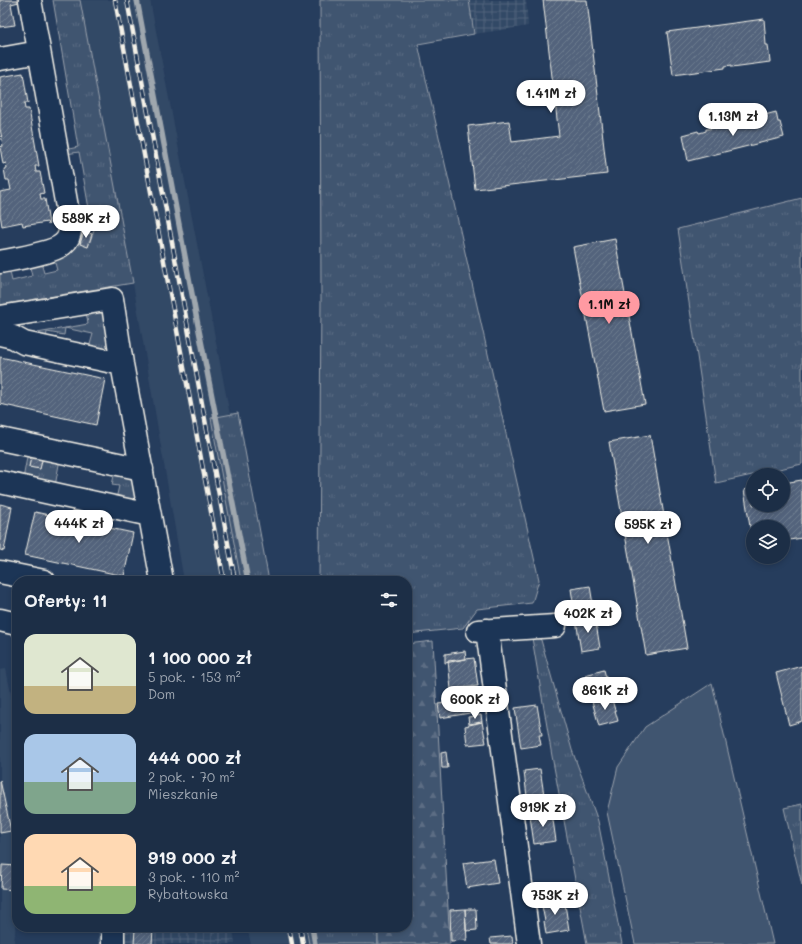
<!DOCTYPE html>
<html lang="pl">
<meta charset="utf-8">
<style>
body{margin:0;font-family:Mali,sans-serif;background:#293a51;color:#f1f3f6;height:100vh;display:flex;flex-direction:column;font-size:15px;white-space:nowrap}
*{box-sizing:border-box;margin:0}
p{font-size:13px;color:#a0a8b3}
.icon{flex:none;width:22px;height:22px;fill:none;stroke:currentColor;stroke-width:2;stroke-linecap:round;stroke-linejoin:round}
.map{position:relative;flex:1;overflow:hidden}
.drawer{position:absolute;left:12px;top:576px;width:400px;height:356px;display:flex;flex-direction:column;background:#1c2e46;border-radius:16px;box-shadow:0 2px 6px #0003,0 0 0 1px #3a4a5f}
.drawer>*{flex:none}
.tools{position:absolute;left:746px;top:468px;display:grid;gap:8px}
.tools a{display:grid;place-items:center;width:44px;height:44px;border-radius:50%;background:#1c2e46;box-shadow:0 2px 6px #0003,0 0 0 1px #3a4a5f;font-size:20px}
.price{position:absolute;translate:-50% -34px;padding:0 9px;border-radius:14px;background:#fff;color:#222;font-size:13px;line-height:26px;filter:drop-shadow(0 1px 2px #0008)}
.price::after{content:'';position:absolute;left:50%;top:24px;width:12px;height:9px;margin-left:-6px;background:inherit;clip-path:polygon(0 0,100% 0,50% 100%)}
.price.selected{background:#ff9aa2;color:#111}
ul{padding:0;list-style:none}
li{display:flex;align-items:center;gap:12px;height:100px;padding:0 12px}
li span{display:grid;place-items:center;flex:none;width:112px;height:80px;border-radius:12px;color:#555}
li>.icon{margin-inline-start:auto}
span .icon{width:48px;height:48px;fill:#fffc;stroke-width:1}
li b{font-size:17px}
h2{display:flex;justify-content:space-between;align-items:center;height:48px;padding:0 12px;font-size:17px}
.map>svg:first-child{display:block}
.built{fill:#334966}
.industrial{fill:url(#industrial-grid)}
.grass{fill:url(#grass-tufts);stroke:#9aa2ac}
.forest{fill:url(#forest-firs);stroke:#9aa2ac}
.garden{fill:#40546f;stroke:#9aa2ac}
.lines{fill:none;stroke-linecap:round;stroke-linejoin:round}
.stream{stroke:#9fa7ae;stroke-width:5.5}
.building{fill:url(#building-hatch);stroke:#f4f1e8}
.minor-casing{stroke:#f4f1e8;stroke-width:25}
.minor{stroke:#1d3557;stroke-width:22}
.rail-casing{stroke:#f4f1e8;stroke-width:4.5}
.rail{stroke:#1d3557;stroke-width:3;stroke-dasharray:9;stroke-linecap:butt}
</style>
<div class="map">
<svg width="802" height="944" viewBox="0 0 802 944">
<defs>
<pattern id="industrial-grid" width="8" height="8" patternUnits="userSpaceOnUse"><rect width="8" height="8" fill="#334966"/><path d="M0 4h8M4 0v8" fill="none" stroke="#51647c"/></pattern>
<pattern id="grass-tufts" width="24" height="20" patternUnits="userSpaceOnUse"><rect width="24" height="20" fill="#40546f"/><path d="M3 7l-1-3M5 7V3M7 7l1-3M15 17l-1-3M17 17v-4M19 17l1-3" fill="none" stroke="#5c6d84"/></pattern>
<pattern id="forest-firs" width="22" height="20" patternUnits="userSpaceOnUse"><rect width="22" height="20" fill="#40546f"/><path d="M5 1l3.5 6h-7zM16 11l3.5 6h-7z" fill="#5c6d84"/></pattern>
<pattern id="building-hatch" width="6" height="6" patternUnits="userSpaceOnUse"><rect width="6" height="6" fill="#52647b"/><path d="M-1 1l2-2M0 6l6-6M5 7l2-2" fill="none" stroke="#6c7b8e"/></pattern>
</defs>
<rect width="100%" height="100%" fill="#263d5d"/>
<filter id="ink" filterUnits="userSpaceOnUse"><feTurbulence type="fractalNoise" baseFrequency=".025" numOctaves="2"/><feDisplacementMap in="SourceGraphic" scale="8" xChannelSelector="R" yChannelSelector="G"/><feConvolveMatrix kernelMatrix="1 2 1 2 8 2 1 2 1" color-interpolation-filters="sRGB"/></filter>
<g filter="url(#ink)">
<path class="built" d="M80,0H150L229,410L260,581H184L133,283Z
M6,669L17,724V911L14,944H0V670Z
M247,927H322L325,944H251Z"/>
<path class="industrial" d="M469,0H526L528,26L474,34Z
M98,927H233L235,944H98Z"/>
<path class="grass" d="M53,0H80L133,283L0,305V271L9,268L12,281L32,276L29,263L40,259L44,273L57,270L53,256L76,240L81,241L80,244L88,247L94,230L77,226V222L91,220L79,152L66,154L65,150L78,147Z
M320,0H469L474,34L418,44L539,580L532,603L477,609L463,628L407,634V581H319L321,299Z
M802,198V464L716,483L678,229Z
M104,310L113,346L109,351L89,348L93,334L65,328L64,335L47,332L46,339L26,335L88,324L86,311Z
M238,413L269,581H241L211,418Z
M28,452L32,453L29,467L40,469L43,456L60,459L55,486L23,479Z
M115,471L133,478L137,502L116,499L119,486L112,485Z
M531,632L541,640L572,750L598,821L622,944H587L552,756Z
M802,804V885L784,808Z
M306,927H378V944H309Z"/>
<path class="forest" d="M433,641L450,944H378V927H407V644Z"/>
<path class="garden" d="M712,683L773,944H635L607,812L618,767L645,727Z"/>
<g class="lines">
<path class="stream" d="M137,0L195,310L248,581
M312,927L315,944"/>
</g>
<path class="building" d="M0,0H19V2L11,4L15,25L0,27Z
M543,0H587L607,174L475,189L468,126L509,121L512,142L559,136Z
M764,19L766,45H768L770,62L732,67V65L725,66V68L673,75L667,32Z
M23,73L28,103H24L25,109H29L39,166H35L36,172H40L44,193L40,194L41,199H45L49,224L48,225L47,222L23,226L22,222L2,226L0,214V192L11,190L9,180H6L4,169L7,168L6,163L3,164L0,147L3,146L0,128V77Z
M776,112L778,122H780L784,137L688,161L683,135L698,131L699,133L703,132L706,131V129H708L753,118V120L761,118V116Z
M84,231L92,234L88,247L80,244Z
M615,239L645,404L604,411L573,247Z
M0,357L105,379L96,425L0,404Z
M650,435L687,648L646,655L609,442Z
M32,453L43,456L40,469L29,467Z
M802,480V538L783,541V527H753V545L744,490L753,488V505H783V483Z
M0,504L12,507L4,551L0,550Z
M35,512L133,533L124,576L25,555Z
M590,586L595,617L576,620L571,589Z
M595,617L600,648L581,651L576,620Z
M465,651L466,659L445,663V654Z
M474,658L478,686L451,689L448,661Z
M802,666V721L789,725L776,673Z
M604,670L611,696L592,701L585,675Z
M611,696L618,721L599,726L592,701Z
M468,700L470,713L440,718L438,704Z
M537,705L542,735H539L541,745L521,748L515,708Z
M481,715L482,722L469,724L468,717Z
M482,722L486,743L467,745L465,726Z
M446,752L448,768H442L441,753Z
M540,769L544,795L527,797L524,771Z
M0,780L11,831L0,833Z
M539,810L541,815L552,813L556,841L534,844L530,816H533L534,811Z
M494,859L498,883L467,888L463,863Z
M2,865L17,866V890L1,889Z
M564,898L569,930L546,934L544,921H545L541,901Z
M465,909H476L477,930L466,931Z
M465,909L467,940L451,941L450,910Z
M135,928L153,929L152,944H134Z
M512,936L513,944H491L490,938Z"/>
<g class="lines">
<defs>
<path id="minor" d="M0,59L39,52
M0,262C15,259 53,253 63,244C69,239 71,232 70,224L30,0
M0,317L112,299L122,364L162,581
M0,334L13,337L24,343L122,364
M0,439L142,469
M0,482L150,515
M0,572L44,581
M0,620L17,624
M487,630L529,944
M478,631L555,626
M113,944V927"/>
</defs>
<use href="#minor" class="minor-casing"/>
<use href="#minor" class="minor"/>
<defs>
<path id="rail" d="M115,0L224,581
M127,0L235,581
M289,927L292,944
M300,927L303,944"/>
</defs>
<use href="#rail" class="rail-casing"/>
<use href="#rail" class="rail"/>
</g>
</g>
</svg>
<div class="tools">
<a><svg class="icon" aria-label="locate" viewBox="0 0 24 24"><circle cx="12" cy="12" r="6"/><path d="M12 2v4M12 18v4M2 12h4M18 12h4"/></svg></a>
<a><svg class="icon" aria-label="layers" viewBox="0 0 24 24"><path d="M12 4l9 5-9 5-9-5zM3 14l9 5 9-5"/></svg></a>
</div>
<b class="price" style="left:551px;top:114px">1.41M zł</b>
<b class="price" style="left:733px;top:137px">1.13M zł</b>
<b class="price" style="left:86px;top:239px">589K zł</b>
<b class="price selected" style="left:609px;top:325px">1.1M zł</b>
<b class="price" style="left:79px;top:544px">444K zł</b>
<b class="price" style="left:648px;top:545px">595K zł</b>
<b class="price" style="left:588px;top:634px">402K zł</b>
<b class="price" style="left:605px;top:711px">861K zł</b>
<b class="price" style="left:475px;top:720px">600K zł</b>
<b class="price" style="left:543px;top:828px">919K zł</b>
<b class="price" style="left:555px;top:916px">753K zł</b>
<section class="drawer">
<h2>Oferty: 11<svg class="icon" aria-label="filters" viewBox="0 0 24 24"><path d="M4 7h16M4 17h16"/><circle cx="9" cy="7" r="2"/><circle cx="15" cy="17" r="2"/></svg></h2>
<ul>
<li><span style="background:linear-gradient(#dfe7d0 65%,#c2b280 0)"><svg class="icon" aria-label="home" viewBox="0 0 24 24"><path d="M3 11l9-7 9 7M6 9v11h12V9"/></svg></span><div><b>1 100 000 zł</b><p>5 pok. · 153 m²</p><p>Dom</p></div></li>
<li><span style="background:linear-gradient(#a9c7e8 60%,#7fa58c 0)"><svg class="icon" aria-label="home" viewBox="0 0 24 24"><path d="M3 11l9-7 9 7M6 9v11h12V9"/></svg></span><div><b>444 000 zł</b><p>2 pok. · 70 m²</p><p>Mieszkanie</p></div></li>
<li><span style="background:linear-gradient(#ffd9b3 65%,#8fb573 0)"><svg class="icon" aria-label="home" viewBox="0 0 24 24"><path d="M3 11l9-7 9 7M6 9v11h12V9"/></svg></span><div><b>919 000 zł</b><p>3 pok. · 110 m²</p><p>Rybałtowska</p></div></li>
</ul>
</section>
</div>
